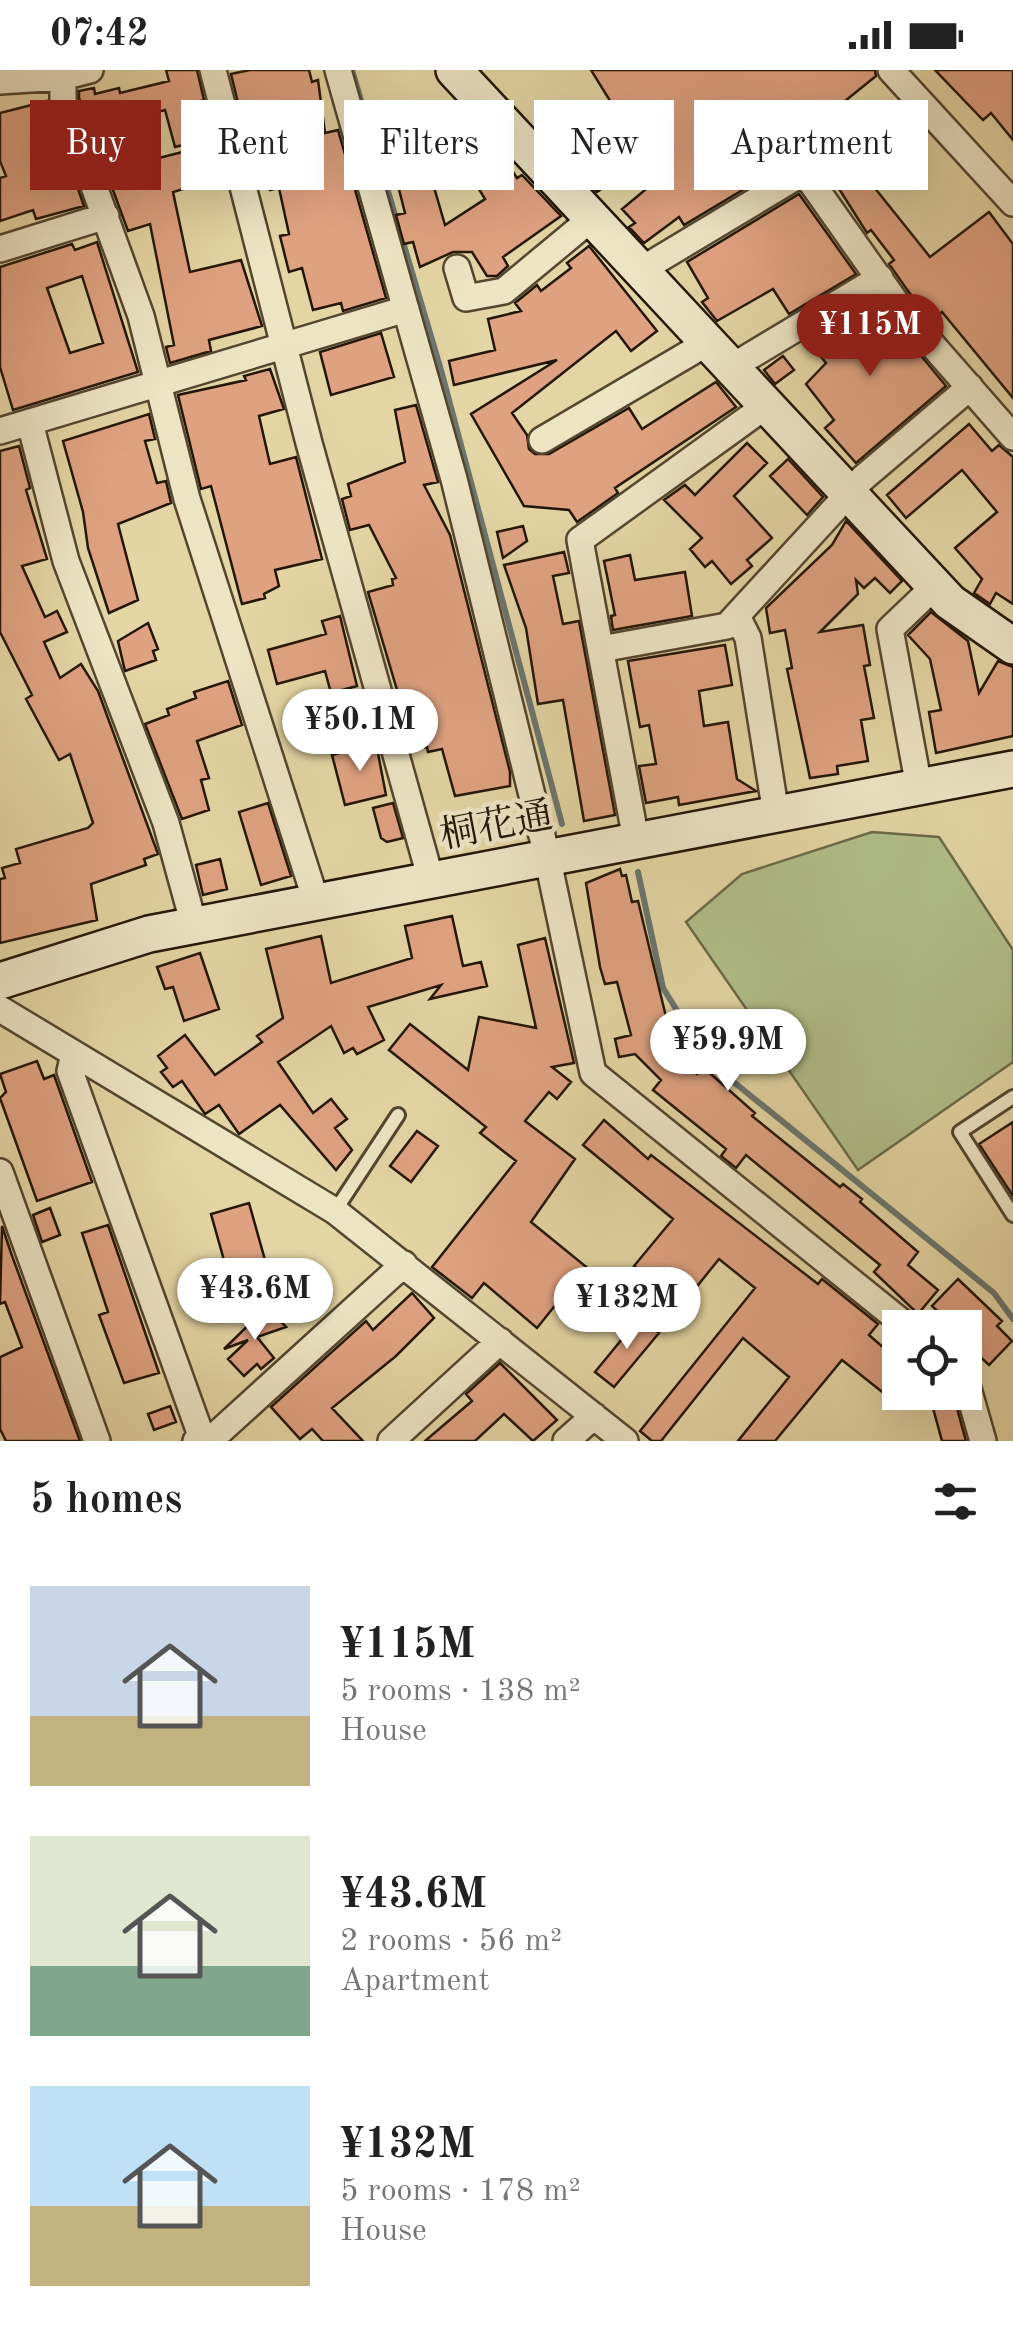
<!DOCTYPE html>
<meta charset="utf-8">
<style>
body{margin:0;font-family:"Old Standard TT","Noto Serif JP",serif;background:#f6f6f6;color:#222;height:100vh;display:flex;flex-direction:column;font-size:38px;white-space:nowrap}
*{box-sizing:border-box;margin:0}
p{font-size:32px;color:#767676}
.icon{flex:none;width:55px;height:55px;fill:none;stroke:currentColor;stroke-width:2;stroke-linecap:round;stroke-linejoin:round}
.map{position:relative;height:1371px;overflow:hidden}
.panel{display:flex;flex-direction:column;background:#fff;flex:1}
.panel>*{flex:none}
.banner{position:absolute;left:30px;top:30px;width:955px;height:90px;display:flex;gap:20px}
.tools{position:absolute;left:882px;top:1240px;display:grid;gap:20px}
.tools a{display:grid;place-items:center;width:100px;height:100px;border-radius:0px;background:#fff;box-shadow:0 10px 40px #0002;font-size:50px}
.price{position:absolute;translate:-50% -85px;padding:0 22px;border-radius:35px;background:#fff;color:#222;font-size:32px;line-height:65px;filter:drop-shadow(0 2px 5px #0008)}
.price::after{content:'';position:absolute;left:50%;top:60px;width:30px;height:22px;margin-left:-15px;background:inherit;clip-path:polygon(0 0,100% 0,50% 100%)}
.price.selected{background:#8f2418;color:#fff}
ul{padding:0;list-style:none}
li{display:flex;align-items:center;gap:30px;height:250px;padding:0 30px}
li span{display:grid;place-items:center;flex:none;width:280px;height:200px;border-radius:0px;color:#555}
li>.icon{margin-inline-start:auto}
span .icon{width:120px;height:120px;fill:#fffc;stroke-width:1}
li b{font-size:42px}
h2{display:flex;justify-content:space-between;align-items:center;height:120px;padding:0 30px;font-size:42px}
.tag{padding:0 35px;border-radius:0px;background:#fff;box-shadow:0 10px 40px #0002;font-size:35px;line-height:90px}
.tag.selected{background:#8f2418;color:#fff}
.status{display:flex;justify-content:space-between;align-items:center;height:70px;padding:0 50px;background:#fff;direction:ltr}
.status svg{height:28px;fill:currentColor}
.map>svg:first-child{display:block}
.green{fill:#b0be89;stroke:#6a6a48;stroke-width:2.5}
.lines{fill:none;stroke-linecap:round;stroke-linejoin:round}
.stream{stroke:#6b756e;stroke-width:6}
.building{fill:#dfa281;stroke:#231506;stroke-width:2.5;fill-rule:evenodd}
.lane-casing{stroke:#53452e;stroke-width:18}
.street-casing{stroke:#53452e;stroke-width:30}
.secondary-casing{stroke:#231506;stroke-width:40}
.lane{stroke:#ede4c4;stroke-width:12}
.street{stroke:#ede4c4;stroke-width:25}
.secondary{stroke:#ede4c4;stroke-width:35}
.labels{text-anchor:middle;stroke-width:9;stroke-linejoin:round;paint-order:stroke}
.street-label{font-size:38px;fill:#231506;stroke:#ede4c4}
</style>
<div class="status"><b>07:42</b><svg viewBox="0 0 49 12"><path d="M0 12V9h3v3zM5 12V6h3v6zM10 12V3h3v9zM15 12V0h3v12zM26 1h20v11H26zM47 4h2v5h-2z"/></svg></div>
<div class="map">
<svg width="1013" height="1371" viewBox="0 0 1013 1371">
<rect width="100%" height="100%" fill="#e4d5a4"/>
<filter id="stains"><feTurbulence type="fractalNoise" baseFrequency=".002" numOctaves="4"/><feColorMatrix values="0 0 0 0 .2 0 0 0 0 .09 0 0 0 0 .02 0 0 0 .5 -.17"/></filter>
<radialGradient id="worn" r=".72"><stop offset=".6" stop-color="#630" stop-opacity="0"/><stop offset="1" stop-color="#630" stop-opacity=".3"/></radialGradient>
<path class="green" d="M872,762L939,767L1013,880V992L858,1100L686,852L742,804Z"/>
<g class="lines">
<path class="stream" d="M352,0L441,300L562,754
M638,802L663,918L709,992L994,1223L1013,1249"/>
</g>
<path class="building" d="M166,0H197L204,30L193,33L203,70L175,77L165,40L110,54L124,97L190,80L200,114L173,122L190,202L241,190L262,256L209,270L211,281L170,293L166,277L174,275L150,154L128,161L79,28V21L94,18L95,24L119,18L120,23L169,11Z
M250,0H309L312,12L318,10L325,63L338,60L386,228L343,241L341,233L313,240L302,198L289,202L280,166L289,164L279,118L270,120L266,102L273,100L259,33L239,37L231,4Z
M591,0H875L876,6L824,48L854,92L904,49L921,69L870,112L930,187L989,142L1013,174V328L942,242L932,250L913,228L889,194L894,190L871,160L867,163L817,84L796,88L684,155L679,147L644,173L629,157L635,153L622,139L663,105L650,87L597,122L589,114L597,106L594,102L643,63L620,35L615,39Z
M935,0H1013V70L991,43L983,50Z
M47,31L84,136L36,149L33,140L0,151V108L6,106L0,91V43Z
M397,45H407L409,57L416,55L445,155L485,129L465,96L496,76L517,108L522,105L561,146L503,187L508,196L497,206H487L472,182H453L420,197L413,172L404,174L396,145L405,143L381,49Z
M799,124L856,204L789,244L773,219L717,251L702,232L708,228L687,192Z
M97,172L138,302L13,340L0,297V197L72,174L75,180ZM82,206L103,273L70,283L47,218Z
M589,176L657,261L631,281L616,261L512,343L527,365L529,379L535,384H549L629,338L642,359L716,312L736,337L615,418L618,423L577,452L569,440L524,436L471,344L557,290L454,315L449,291L495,280L488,249L521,241L515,233L537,215L541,221L571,198L567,193Z
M875,230L946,316L856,393L825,358L834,350L806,314L826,293L814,278L821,273L815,266Z
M381,263L394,307L331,325L320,282Z
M783,286L794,300L775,314L764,300Z
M270,299L284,339L259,346L270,394L296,387L322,489L275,500L279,516L264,524L265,528L242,534L211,416L201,419L178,325L246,310L244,306Z
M416,335L438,412L424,415L450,465L510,702V716L455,726L442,679L428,682L427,677L422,678L412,638L403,640L368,522L393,515L392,509L396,508L369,455L350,460L342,429L351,426L348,414L405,392L395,340Z
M149,344L155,369L145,371L157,413L166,411L171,433L118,454L138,530L109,543L88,478L83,442L63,371Z
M969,354L992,381L999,375L1013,387V534L996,523L990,534L974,523L982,509L955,478L997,442L962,400L906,448L887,425Z
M747,373L767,393L734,426L772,468L747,490L752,496L731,514L712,491L705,497L690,479L702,468L664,430L685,415L695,425Z
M19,376L30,418L26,420L47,489L22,496L45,547L57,541L67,562L44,572L60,608L81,594L98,621L158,784L144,789L146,795L91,814L97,850L0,873V809L5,808L2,798L20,793L16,779L88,758L93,753L70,684L59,690L26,629L32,625L0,562V381Z
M788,389L823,427L807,445L770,406Z
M846,451L902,511L890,523L875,508L864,518L856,510L858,524L820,562L863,555L870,595L864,596L874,648L861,650L868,691L837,696L838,704L810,708L787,599L792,598L785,560L770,563L766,538L832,475Z
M523,456L527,471L503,488L497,462Z
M564,482L569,503L553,506L563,554L579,551L615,745L584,751L563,630L538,634L526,558L504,495Z
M630,485L635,510L685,502L692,546L613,560L611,546L615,545L604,491Z
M931,542L968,571L979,623L998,591L1013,597V666L936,683L929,642L941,640L930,589L908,565Z
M340,546L357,616L331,623L325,601L277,614L268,580L326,564L322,551Z
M148,553L158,579L153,581L156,590L125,601L118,571Z
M725,575L732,615L699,621L704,656L728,652L737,709L756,721L679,735L678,727L646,733L639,696L656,694L649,655L640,657L628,591Z
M228,611L242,655L197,671L209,708L201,710L209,740L182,749L145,654L169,645L167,639L196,628L194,622Z
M376,673L386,725L345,735L332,685Z
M268,733L291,806L261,815L239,742Z
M393,733L403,768L387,772L381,768L373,738Z
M220,789L227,819L203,825L196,795Z
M620,799L622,806L626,805L632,832L638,831L675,984L697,1004L703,997L755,1043L752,1046L840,1117L843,1114L862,1129L860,1132L918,1182L908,1195L938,1220L918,1244L874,1202L880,1195L746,1085L736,1098L721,1086L726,1079L653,1020L661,1010L635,984L619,987L615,969L631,965L617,912L605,914L600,897L586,813Z
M452,846L463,896L481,892L487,916L430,929L441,915L368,937L384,970L357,984L353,978L344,983L331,956L278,992L313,1043L331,1029L347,1049L335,1058L352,1080L336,1100L280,1035L239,1064L219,1035L205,1044L182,1011L173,1017L161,1002L167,998L158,986L185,965L215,1005L262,972L257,966L283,948L266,879L321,866L331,913L412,888L405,856Z
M545,868L574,993L552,997L571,1012L557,1029L549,1022L525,1051L575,1089L531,1152L601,1209L571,1236L561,1228L537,1258L484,1213L472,1228L432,1197L516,1091L480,1063L486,1057L389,980L410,954L468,1000L479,947L536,958L518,875Z
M200,883L219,939L184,951L173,917L165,919L157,897Z
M37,991L44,1009L54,1005L92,1112L37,1131L0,1028L6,1022L0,1004Z
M604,1050L648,1089L651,1085L818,1214L822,1209L878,1254L869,1265L900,1292V1324L892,1317L886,1325L842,1290L775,1371H738L789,1307L743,1268L661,1371H652L640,1361L755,1218L719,1189L682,1235L634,1196L673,1149L583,1075Z
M1013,1052V1126L979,1074Z
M417,1061L438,1076L411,1112L390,1096Z
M249,1133L265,1190L254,1193L261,1219L226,1228L221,1210L229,1208L211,1144Z
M50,1138L60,1165L42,1172L33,1145Z
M108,1155L159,1303L124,1313L99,1245L108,1242L82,1163Z
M2,1156L11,1183L80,1371H6L0,1359V1287L22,1277L5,1232L0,1234Z
M958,1209L1002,1251L997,1256L1012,1271L989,1295L971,1278L965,1258H955L932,1236Z
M412,1223L434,1248L396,1286L332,1338L363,1371H323L312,1359L300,1369L271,1337L366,1251L373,1260Z
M267,1237L286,1257L257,1267L274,1288L261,1299L257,1294L244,1306L228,1289L248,1270L224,1279Z
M640,1247L659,1263L614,1317L595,1302Z
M500,1293L557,1350L533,1371L504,1344L475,1371H425L472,1331L466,1324Z
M955,1331L966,1371H942L933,1338Z
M170,1336L176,1352L154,1360L148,1344Z"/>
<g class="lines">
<defs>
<path id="lane" d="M1013,1027L960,1062L1013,1145
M335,1141L398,1045"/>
<path id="street" d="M213,0L309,373L431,810
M338,0L454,409L547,786L593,1003L909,1258
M891,0L1013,133
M63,7V31L141,246L187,429L316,831
M0,11L63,7L90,0
M0,179L106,146
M457,198L466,228L504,221L592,148
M641,200L804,102L900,238L1013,367
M730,298L880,208
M30,353L66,491L166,753L194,855
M0,361L406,239
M542,370L707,273
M737,546L748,568L776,744
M601,579L727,556L863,408L970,317
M919,717L890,559L936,515
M636,770L580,470L767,335
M0,939L335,1141L625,1371
M74,984L70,1001L203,1371
M0,1102L97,1371
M965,1308L983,1371
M196,1371L217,1364L404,1194
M391,1371L500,1271
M566,1371L594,1346"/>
<path id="secondary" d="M454,0L950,532L1013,576
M0,911L149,864L1013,699"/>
</defs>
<use href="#lane" class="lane-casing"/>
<use href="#street" class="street-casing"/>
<use href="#secondary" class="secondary-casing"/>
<use href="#lane" class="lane"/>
<use href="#street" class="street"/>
<use href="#secondary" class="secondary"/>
</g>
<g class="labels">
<g class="street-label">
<text transform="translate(496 754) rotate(-11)" y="13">桐花通</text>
</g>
</g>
<rect width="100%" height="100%" filter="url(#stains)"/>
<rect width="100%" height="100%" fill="url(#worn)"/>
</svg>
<div class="tools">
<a><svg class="icon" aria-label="locate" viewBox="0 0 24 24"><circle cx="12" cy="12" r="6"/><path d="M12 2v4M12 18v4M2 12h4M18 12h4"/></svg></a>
</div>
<b class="price selected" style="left:870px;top:309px">¥115M</b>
<b class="price" style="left:360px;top:704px">¥50.1M</b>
<b class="price" style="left:728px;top:1024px">¥59.9M</b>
<b class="price" style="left:255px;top:1273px">¥43.6M</b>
<b class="price" style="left:627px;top:1282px">¥132M</b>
<div class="banner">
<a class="tag selected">Buy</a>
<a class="tag">Rent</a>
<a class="tag">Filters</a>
<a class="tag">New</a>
<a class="tag">Apartment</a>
</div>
</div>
<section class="panel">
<h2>5 homes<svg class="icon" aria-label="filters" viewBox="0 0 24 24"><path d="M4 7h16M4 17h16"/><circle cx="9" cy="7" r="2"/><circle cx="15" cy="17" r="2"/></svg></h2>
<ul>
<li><span style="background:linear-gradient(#c9d6e8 65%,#c2b280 0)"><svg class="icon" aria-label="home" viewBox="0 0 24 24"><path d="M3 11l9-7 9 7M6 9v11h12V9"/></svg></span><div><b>¥115M</b><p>5 rooms · 138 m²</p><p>House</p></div></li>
<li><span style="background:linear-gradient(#dfe7d0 65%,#7fa58c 0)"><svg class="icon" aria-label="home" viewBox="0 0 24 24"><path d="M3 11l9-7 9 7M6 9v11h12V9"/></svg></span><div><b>¥43.6M</b><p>2 rooms · 56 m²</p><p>Apartment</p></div></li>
<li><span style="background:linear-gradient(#bfe0f5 60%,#c2b280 0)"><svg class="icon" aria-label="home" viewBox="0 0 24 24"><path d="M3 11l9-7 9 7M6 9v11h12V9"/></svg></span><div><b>¥132M</b><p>5 rooms · 178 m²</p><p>House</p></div></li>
</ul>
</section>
